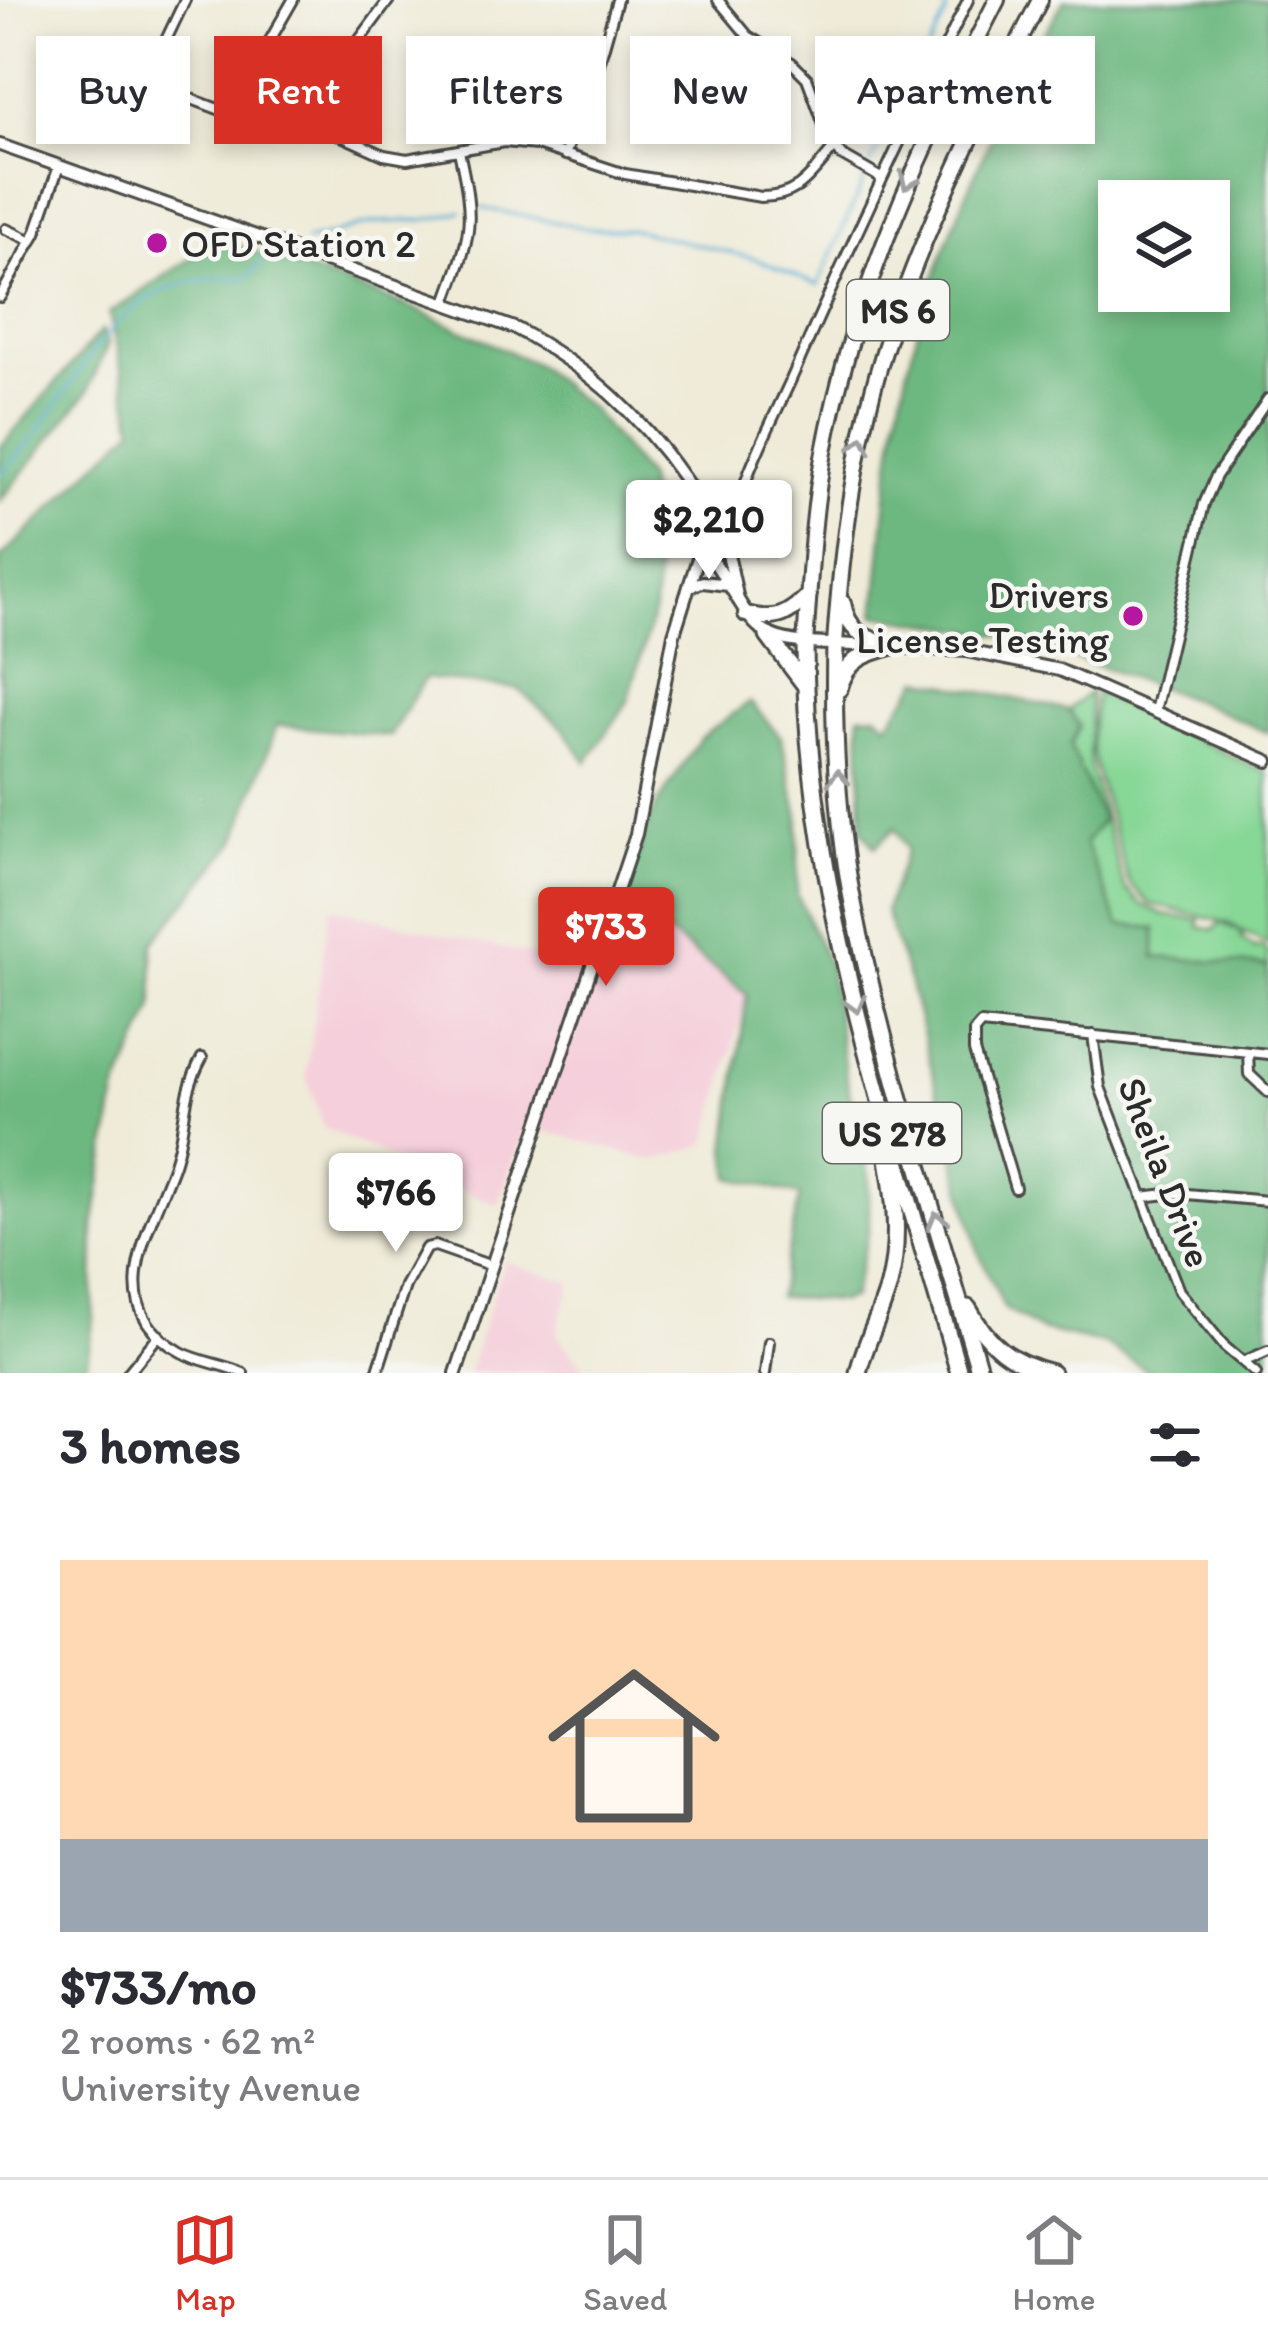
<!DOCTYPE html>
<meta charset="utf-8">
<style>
body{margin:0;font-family:Itim,sans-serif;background:#f2f2f3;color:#2b2b33;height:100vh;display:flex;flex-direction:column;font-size:45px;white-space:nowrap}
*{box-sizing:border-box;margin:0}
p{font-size:39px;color:#7c7c81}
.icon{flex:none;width:66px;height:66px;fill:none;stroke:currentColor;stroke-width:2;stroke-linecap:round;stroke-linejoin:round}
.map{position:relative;height:1373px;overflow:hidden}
.panel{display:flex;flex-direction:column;background:#fff;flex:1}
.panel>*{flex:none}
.banner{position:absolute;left:36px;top:36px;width:1197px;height:108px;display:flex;gap:24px}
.controls{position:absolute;left:1098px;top:180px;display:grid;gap:24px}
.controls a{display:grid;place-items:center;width:132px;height:132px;border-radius:0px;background:#fff;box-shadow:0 6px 18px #0003;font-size:60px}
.price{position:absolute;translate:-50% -102px;padding:0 27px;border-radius:12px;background:#fff;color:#222;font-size:39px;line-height:78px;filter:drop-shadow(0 3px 6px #0008)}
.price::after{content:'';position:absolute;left:50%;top:72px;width:36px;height:27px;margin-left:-18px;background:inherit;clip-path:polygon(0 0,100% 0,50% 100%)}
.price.selected{background:#d93025;color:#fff}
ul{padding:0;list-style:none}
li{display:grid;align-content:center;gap:24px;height:636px;padding:0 60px}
li span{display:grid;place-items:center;height:372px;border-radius:0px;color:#555}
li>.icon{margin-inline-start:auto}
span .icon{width:216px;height:216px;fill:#fffc;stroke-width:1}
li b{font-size:51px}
h2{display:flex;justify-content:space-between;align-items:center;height:144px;padding:0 60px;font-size:51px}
.tag{padding:0 42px;border-radius:0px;background:#fff;box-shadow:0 6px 18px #0003;font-size:42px;line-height:108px}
.tag.selected{background:#d93025;color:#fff}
.tab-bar{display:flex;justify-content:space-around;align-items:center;height:168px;border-top:3px solid #e1e1e2;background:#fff;font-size:33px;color:#7c7c81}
.tab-bar a{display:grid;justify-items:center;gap:6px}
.tab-bar .selected{color:#d93025}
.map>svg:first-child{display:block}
.built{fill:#f5cfdb}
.green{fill:#87d797;stroke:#598161;stroke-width:3}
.forest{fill:#6db880;stroke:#4c7256;stroke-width:3;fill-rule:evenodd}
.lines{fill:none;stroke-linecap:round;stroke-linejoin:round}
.stream{stroke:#56aad2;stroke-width:3}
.minor-casing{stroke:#484845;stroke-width:14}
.tertiary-casing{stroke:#484845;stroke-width:16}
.secondary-casing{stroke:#484845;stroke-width:16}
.trunk-casing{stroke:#484845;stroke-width:20}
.motorway-casing{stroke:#484845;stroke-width:21}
.minor{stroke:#fff;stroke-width:8}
.tertiary{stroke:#fff;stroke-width:10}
.secondary{stroke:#fff;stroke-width:10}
.trunk{stroke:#fff;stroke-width:14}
.motorway{stroke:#fff;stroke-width:15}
.oneway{stroke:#a0a0a0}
.poi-dot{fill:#b5179e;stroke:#f6f6f2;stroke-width:4.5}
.labels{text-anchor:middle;stroke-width:9;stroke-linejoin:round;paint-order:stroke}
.shield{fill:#f6f6f2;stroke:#686867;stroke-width:3}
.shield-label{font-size:36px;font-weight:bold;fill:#2b2b2b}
.poi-label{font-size:39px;fill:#2b2b2b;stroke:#f6f6f2;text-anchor:start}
.street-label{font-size:39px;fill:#2b2b2b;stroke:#f6f6f2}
</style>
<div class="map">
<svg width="1268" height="1373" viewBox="0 0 1268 1373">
<rect width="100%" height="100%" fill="#f6f6f2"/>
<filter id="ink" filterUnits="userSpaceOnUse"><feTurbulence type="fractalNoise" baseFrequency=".00833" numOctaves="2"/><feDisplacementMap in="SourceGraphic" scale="24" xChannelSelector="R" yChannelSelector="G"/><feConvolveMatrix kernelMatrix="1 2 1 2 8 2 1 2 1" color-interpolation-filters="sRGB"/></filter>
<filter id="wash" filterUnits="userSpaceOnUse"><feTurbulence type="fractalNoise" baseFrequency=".004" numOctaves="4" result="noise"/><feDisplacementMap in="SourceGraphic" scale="48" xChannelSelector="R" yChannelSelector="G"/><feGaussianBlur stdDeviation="2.7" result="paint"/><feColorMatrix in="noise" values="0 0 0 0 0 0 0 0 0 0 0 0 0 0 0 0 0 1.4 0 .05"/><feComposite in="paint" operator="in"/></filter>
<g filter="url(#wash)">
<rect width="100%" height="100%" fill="#efebd8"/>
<path class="built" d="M600,897L624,899L747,994L707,1144L654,1161L526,1126L497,1205L324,1128L306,1075L330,907L576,966Z
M504,1261L572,1283L556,1333L589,1373H468Z"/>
<path class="green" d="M1090,692V768L1124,887L1140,903L1163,915L1200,920L1199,927L1214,930L1220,923L1245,934L1240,937L1255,949L1260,946L1268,952V966L1154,957L1119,926L1085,843L1102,820L1070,745L1079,726L1068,710Z
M1096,693L1268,773V945L1228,923L1150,904L1129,883L1095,768L1091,738Z"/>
<path class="forest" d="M1064,0H1268V733L1194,700L1015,637L875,615C883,546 887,474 900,405C925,272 995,116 1064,0ZM1119,201H1209V291H1119Z
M220,239L406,305L534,363L592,410L646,477L659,536L654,610L628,701L587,762L562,727L518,689L425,678L390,736L277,725L236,841L153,943L154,1007L116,1093L94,1227L93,1323L85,1373H0V559L134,428L109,313Z
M102,330L108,344L87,393L0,501V447Z
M920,679L1068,710L1079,726L1070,746L1102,820L1085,843L1119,925L1156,928L1155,957L1268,966V1373H1151L1104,1344L1040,1330L1004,1308L978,1251L910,984L885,911L907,849L895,828L875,847L862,830L860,715L877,714L888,724Z
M750,702L781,737L799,816L797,894L829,966L846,1077L869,1177V1230L852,1297L841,1301L778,1297L800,1195L731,1178L727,1149L747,994L624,899L650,816L701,737Z"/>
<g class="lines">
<path class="stream" d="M870,165L947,12L942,3
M482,208L592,229H632L753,258L818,285L865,178
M306,241C329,237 362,223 384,222C411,221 434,221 461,211
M0,474C13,460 27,446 38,431C96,351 128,269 245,279L270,254"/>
</g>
</g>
<g filter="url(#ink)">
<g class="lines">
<defs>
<path id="minor" d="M718,0L748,36L792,63L807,78L826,130L841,155L881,178
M94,62L218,109L241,91L293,0
M711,79L748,36
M145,84L185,0
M470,84L484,145
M241,91L384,155L407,159L504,142L537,145L625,174L761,197C800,197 811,174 834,148
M317,127L349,54L389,0
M565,155L597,71L617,0
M6,229L32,241
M0,297L36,233L59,166
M446,302C472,232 475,224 459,151
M705,506L714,508L737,502
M719,524L737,503
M731,534C741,478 771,425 794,373C849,247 908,123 968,0
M1155,711L1204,504L1216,476L1268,399
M1093,1035L1100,1087L1179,1291L1225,1347L1256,1373
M1248,1052L1249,1074L1268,1092
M202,1058C181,1096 187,1125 174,1164C152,1227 98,1306 181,1352C200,1362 223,1364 243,1373
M1015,1188L974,1051V1032L981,1024L1268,1054
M1142,1197L1175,1193L1268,1201
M1243,1362L1268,1351
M128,1373L159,1335
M377,1373L405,1286L426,1248L435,1246L492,1266
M765,1373L769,1342"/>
<path id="tertiary" d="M0,145L517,329C586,367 638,412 683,477C694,493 706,506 714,524
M691,495L703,529
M835,644L967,651L1059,670L1268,761"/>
<path id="secondary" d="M712,559C758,624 745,643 835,644
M689,586L703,582L728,585
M456,1373L636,834L674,634L698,558V539L708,525L719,524L731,534L733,545L728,554L738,600"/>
<path id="trunk" d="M843,603C848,633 867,639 893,646
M746,614C775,622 787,616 809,595
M805,644C810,580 812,515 824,452C854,290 922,146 997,0
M835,644C842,540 856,435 889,336C927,220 984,109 1040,0"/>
<path id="motorway" d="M768,636L805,685
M805,644C805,895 892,1134 959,1373
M835,644C833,729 836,815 852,898C883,1059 935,1216 980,1373
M839,689C846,659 866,653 893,646
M968,1308C988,1345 1011,1363 1052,1373
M858,1373C865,1342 881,1315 889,1285C902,1234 893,1186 884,1136"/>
</defs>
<use href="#minor" class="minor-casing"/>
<use href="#tertiary" class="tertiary-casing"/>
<use href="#secondary" class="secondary-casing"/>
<use href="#trunk" class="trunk-casing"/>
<use href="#motorway" class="motorway-casing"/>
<use href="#minor" class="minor"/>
<use href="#tertiary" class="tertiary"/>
<use href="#secondary" class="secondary"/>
<use href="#trunk" class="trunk"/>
<use href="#motorway" class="motorway"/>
</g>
<defs><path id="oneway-chevron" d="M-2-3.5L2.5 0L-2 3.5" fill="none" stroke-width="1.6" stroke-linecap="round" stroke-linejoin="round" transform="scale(3)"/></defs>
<g class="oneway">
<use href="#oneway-chevron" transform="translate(908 181) rotate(115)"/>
<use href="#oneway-chevron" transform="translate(861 445) rotate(-78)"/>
<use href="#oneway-chevron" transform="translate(838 778) rotate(-94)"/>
<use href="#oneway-chevron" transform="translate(856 1005) rotate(74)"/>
<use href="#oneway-chevron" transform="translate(937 1220) rotate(-106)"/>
</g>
</g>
<g class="poi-dot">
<circle cx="157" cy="243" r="12"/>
<circle cx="1133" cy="616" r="12"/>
</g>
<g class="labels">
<g class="shield">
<rect x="847" y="280" width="102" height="60" rx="9"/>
<rect x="823" y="1103" width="138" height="60" rx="9"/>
</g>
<g class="shield-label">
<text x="898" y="323">MS 6</text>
<text x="892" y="1146">US 278</text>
</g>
<g class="poi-label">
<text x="181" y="257">OFD Station 2</text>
<text x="1109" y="608" text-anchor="end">Drivers<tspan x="1109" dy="45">License Testing</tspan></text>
</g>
<g class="street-label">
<text transform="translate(1166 1172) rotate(69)" y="14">Sheila Drive</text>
</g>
</g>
</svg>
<div class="controls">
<a><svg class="icon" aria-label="layers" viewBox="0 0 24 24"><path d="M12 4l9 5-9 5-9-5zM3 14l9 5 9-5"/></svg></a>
</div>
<b class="price" style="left:709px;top:582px">$2,210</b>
<b class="price selected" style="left:606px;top:989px">$733</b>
<b class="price" style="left:396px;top:1255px">$766</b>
<div class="banner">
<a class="tag">Buy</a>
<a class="tag selected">Rent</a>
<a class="tag">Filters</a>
<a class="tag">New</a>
<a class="tag">Apartment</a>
</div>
</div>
<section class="panel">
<h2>3 homes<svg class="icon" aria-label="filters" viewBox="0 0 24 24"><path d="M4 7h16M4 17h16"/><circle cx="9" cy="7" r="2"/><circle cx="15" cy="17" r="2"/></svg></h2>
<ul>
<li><span style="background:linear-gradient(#ffd9b3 75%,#9aa5b1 0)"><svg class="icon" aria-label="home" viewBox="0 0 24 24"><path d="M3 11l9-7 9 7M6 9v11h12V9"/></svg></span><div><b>$733/mo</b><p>2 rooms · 62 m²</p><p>University Avenue</p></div></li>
</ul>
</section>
<nav class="tab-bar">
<a class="selected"><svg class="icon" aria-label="map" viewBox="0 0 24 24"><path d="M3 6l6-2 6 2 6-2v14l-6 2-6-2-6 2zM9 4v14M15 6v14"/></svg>Map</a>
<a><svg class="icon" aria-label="saved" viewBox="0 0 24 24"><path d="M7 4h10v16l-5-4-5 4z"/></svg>Saved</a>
<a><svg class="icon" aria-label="home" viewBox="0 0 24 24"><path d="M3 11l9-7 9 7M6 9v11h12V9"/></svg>Home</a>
</nav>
